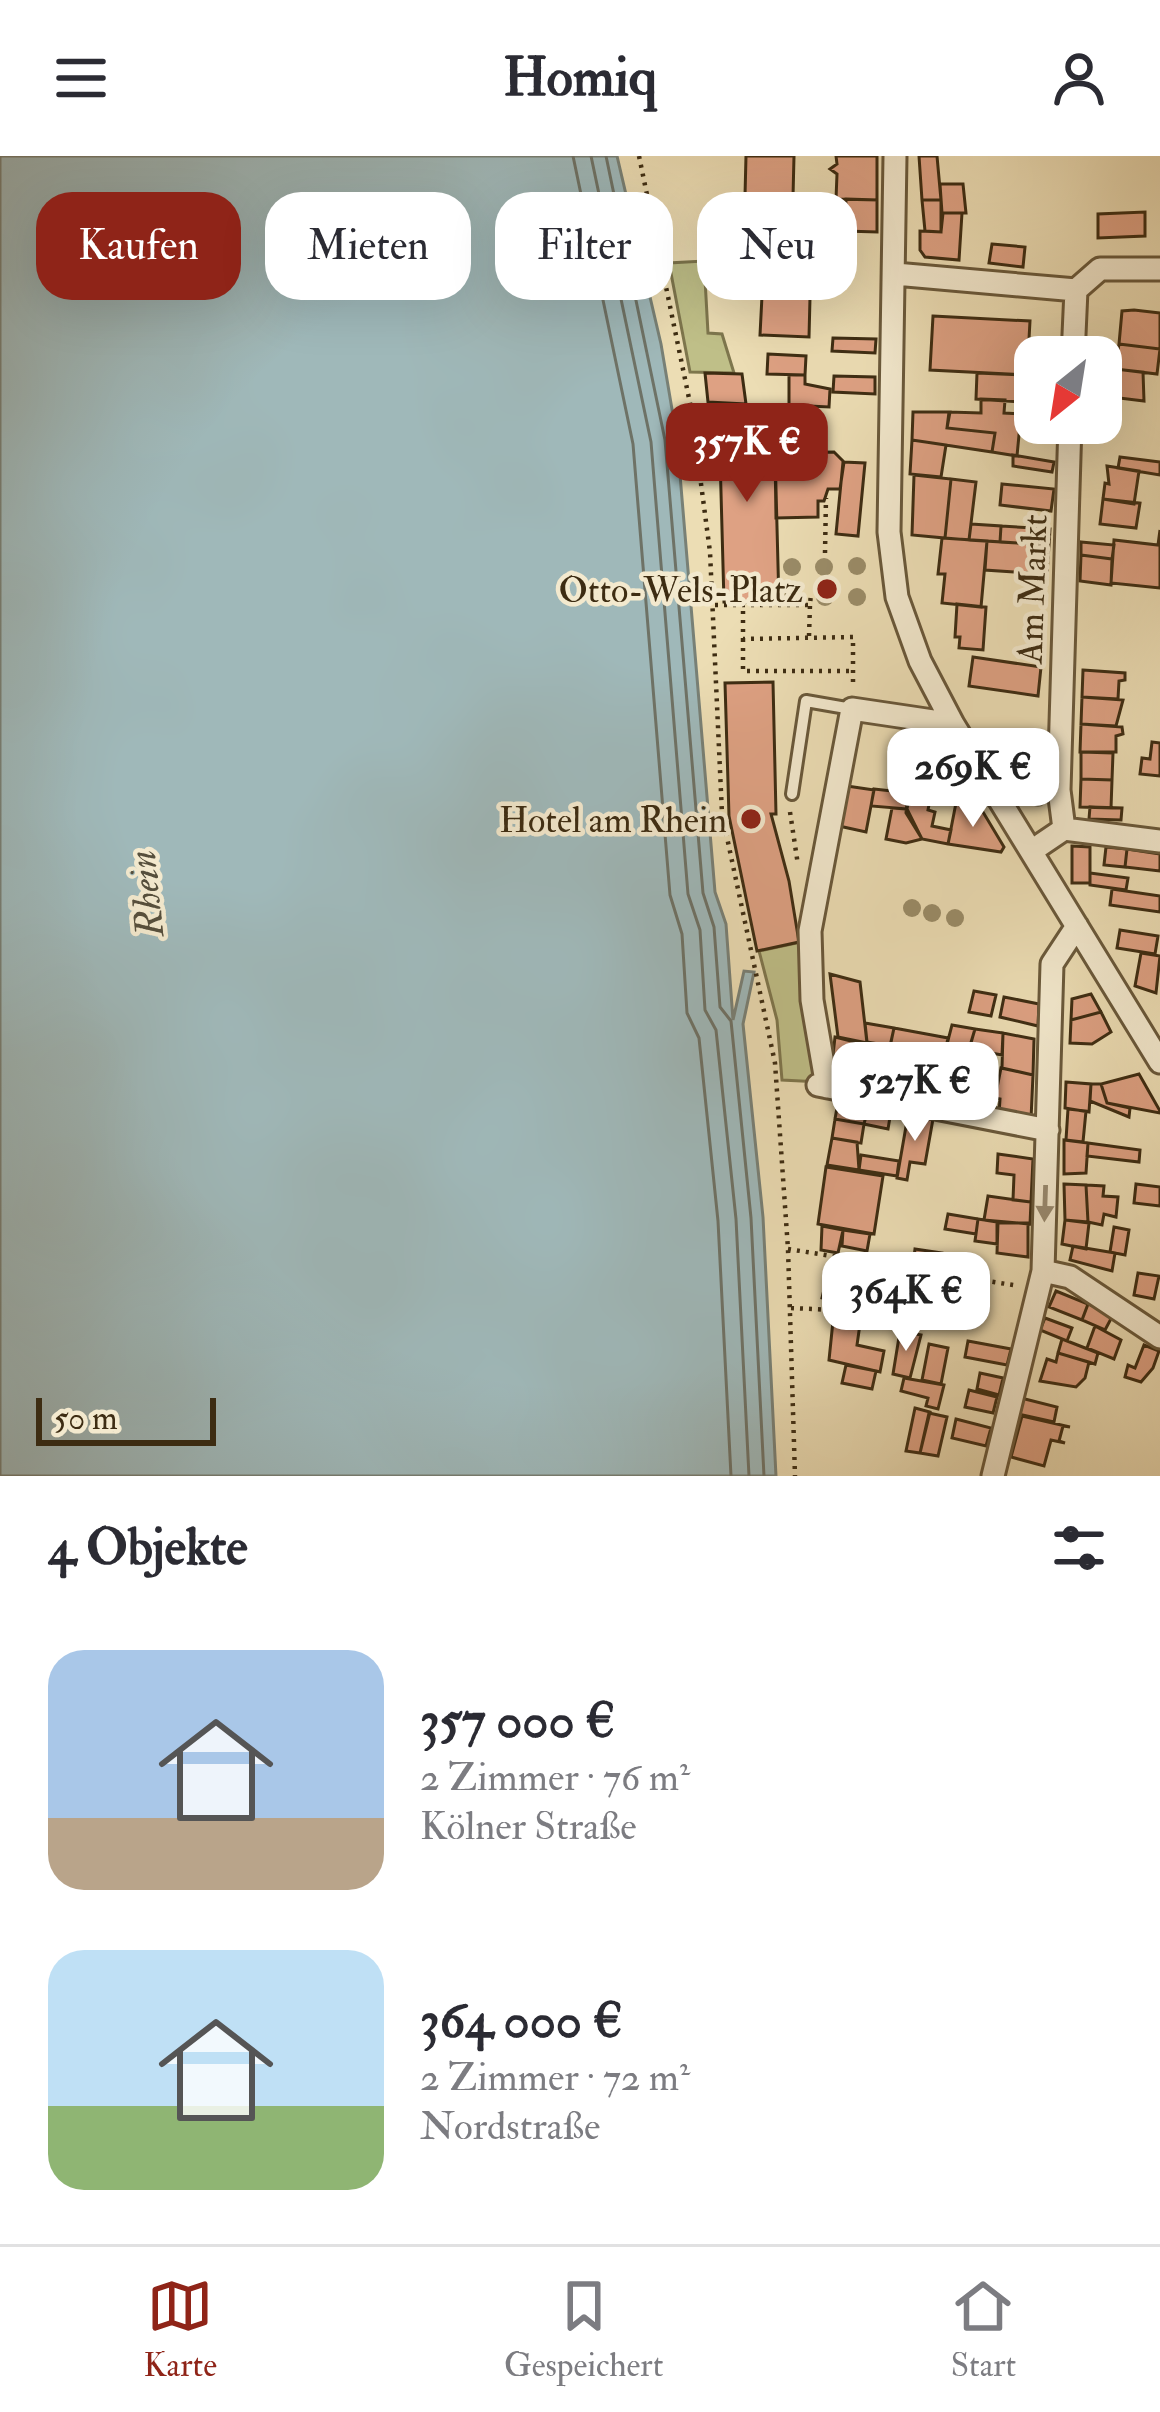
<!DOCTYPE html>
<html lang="de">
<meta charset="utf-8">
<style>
body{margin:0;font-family:"IM FELL Double Pica",serif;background:#f2f2f3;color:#2b2b33;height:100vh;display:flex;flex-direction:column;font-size:45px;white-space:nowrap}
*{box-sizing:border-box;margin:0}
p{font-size:39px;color:#7c7c81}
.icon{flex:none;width:66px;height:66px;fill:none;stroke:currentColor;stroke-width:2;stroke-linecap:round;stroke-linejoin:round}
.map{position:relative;height:1320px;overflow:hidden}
.sheet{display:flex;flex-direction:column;background:#fff;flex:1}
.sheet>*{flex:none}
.guide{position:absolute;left:36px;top:36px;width:1089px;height:108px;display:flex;gap:24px}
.needle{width:78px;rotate:210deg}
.controls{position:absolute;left:1014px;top:180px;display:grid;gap:24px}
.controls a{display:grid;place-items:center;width:108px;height:108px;border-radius:24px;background:#fff;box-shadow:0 12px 48px #0002;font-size:60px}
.scale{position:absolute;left:36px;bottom:30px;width:180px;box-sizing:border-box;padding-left:12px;border:6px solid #3d2c12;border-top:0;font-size:33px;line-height:42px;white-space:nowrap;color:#3d2c12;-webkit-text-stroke:9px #f3e9ce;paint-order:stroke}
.price{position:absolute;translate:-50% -102px;padding:0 27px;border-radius:24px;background:#fff;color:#222;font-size:39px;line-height:78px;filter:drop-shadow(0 3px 6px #0008)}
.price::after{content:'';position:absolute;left:50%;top:72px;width:36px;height:27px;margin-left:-18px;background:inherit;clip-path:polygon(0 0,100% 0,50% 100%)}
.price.active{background:#8f2418;color:#fff}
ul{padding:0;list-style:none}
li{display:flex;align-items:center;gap:36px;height:300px;padding:0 48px}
li span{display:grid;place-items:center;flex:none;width:336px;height:240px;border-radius:36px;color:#555}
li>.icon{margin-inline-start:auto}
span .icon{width:144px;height:144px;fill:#fffc;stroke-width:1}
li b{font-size:51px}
h2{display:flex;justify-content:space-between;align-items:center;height:144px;padding:0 48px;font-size:51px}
.tag{padding:0 42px;border-radius:36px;background:#fff;box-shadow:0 12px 48px #0002;font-size:42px;line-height:108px}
.tag.active{background:#8f2418;color:#fff}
header{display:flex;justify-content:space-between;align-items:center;height:156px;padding:0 48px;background:#fff;font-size:54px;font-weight:800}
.dock{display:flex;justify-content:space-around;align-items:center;height:168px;border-top:3px solid #e1e1e2;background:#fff;font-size:33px;color:#7c7c81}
.dock a{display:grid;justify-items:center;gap:6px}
.dock .active{color:#8f2418}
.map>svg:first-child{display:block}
.green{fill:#bfbf88;stroke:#7e764d;stroke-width:3}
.water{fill:#9fb8b9;stroke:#788076;stroke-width:3}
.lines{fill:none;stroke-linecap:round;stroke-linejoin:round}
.shore{stroke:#6e7266;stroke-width:3}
.building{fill:#dea183;stroke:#3d2c12;stroke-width:3}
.lane-casing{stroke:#69583a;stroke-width:16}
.street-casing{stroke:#69583a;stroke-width:27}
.path{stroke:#3d2c12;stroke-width:4.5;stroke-dasharray:3 6;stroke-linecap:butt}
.lane{stroke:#f3e9ce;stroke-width:10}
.street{stroke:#f3e9ce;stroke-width:21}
.tree{fill:#9a8c68}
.oneway{fill:#988a70}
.poi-dot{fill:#8f2418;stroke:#f3e9ce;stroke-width:4.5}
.labels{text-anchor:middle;stroke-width:9;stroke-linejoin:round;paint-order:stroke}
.poi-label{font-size:36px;fill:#3d2c12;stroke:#f3e9ce;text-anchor:end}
.street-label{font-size:36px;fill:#3d2c12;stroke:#f3e9ce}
.water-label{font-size:39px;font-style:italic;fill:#564f3c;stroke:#f3e9ce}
</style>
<header><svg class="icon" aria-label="menu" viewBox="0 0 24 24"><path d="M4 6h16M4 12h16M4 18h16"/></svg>Homiq<svg class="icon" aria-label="person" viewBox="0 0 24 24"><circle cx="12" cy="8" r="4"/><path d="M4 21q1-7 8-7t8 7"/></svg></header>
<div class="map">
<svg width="1160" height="1320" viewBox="0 0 1160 1320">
<rect width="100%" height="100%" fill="#ecddb4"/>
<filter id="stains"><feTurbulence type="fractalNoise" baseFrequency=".00167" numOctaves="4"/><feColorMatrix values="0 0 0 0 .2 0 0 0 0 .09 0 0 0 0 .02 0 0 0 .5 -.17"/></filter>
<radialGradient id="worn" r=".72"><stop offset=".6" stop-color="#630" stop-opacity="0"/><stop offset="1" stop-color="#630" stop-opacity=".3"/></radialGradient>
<path class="green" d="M704,105L708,177L722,178L734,217L690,216L669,107Z
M801,786L820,926L782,924L777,864L759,795Z"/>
<path class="water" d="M0,0H617L661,188L677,283L715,736L726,768L733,864L744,815L754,816L743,868L763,1061L776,1320H0Z"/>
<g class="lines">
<path class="shore" d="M573,0L633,288L670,739L682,778L687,857L699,882L718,1065L731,1320
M591,0L651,286L688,738L700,774L705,854L716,874L736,1063L749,1320
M606,0L665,284L703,737L714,771L720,851L731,865L751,1062L764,1320"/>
</g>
<path class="building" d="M746,0H794L793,41L745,40Z
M836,0H877V44L836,43L837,18L830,13L837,8Z
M919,0H937L941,44H922Z
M940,28H963L966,57H942Z
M752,41L811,42L810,60L800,59V69L810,71L751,69L756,68Z
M846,43L877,44V76L845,75Z
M922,44H941V76L925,75Z
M1145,56V80L1098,82V58Z
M943,57H962L959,104L925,101L920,94V75L941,76Z
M756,70L800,71V81H809V104L750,105V92H756Z
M992,88L1025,91L1023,111L989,107Z
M813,104L812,142L761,140L762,105Z
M762,140L810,142L809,181L760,179Z
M1134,154L1160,157V193L1119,188L1122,155Z
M933,160L1030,165L1027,219L930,214Z
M833,182L876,183L875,197L832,195Z
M1119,188L1160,193L1157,218L1115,213Z
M768,198L806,200L805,219L767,218Z
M1115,213L1143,216L1144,245L1111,241Z
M705,217L742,218L746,248L708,246Z
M977,217L1022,219L1021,246L976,243Z
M789,219H805V228L830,233L829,251L789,249Z
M834,220L875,221V238L833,236Z
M981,243L1005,244L1004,257L1021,258L1017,300L992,296L995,277L947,272L949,256L981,257Z
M913,256H950L947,272L995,277L992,296L912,284Z
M774,257L779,447L724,446L720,300L705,296L706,263L711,259Z
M912,284L946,289L941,321L910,318Z
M834,296L844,306L840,333H828L824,345H818V361L776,362L775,297Z
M1013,299L1054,306L1052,316L1013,310Z
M1120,301L1160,306V319L1118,312Z
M843,306L865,307L858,380L836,378Z
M1107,310L1139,315L1134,348L1103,343L1105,327L1109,328Z
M914,319L951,323L945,382L912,379Z
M951,323L976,326L969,384L945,382Z
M1002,328L1054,333L1051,355L1000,349Z
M1103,343L1140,347L1136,372L1100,368Z
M971,368L1001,370L1000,386L969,384Z
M1001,370L1050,373L1049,389L1000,386Z
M1160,374V432L1111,427L1114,384L1158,389Z
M942,382L987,385L981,451L942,447L945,418H938Z
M987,385L1049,389L1047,418L985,414Z
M1081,386L1114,389L1112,403L1081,399Z
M1081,399L1112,403L1111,429L1080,425Z
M957,448L986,451L983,494L959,492L960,481H955Z
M973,501L1041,511L1038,540L969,530Z
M1083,514L1125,517V524L1119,525L1118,543L1082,541Z
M773,526L776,658H771L789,725L799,786L757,795L729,660L725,527Z
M1082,541L1123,544L1116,570L1081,568Z
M1081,568L1122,571L1123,578L1116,580V596H1080Z
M1152,586L1160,587V620L1140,618L1142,602L1150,603Z
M912,596L931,599L929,610L936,612L928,654L935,656L932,670L951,674L948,688L922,683L906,657Z
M1081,596L1113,597L1112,624L1081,623Z
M1081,623L1112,624L1111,652L1080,651Z
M847,630L874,634L866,676L839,670Z
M874,633L910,637L907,653L871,650Z
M956,647L980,651L1004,691L1001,696L948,688Z
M1090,651L1122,652L1121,664L1089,663Z
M892,652L907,653L922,683L906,687L886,683Z
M1072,690L1090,691V727H1072Z
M1106,691L1127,693L1125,711L1104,709Z
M1127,693L1160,698V715L1125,711Z
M1090,717L1128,722L1126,734L1090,729Z
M1112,733L1160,740V756L1110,749Z
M1120,774L1158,780L1155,798L1117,792Z
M1141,797L1160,800L1156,837L1135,830Z
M830,818L860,826L867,887L838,881Z
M974,835L996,839L991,860L969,856Z
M1091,838L1101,856L1071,864L1072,843Z
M1004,841L1039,848L1038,870L1000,861Z
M1101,856L1111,876L1092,888L1070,887L1071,864Z
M865,867L894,872L890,890L867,886Z
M952,869L975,873L966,904L944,900Z
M894,872L948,882L944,900L890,891Z
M975,873L1003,877L1002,899L969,893Z
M1003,877L1034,883L1033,919L1002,912Z
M835,881L855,886L851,920L831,917Z
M881,889L914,895L910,907L891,904L889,916L878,915Z
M914,895L940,900L938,915L910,911Z
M957,912L972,915L965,951L949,948Z
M1001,912L1033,919L1031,963L999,958L1000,943L995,942Z
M1139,918L1160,955V957L1107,947L1101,928Z
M1066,926L1091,928L1089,956L1065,952Z
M1091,928H1101L1107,947L1130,952L1129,961L1090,945Z
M838,946L868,952L864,968L835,963Z
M868,952L891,955L888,973L864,968Z
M1068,953L1086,955L1083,986L1066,984Z
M908,959L933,963L925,1008L910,1006L907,1024L897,1022Z
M835,963L864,968L861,987L832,982Z
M832,982L857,986L859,1014L827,1009Z
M1064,984L1088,987L1086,1017L1064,1018Z
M1088,987L1140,994L1139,1006L1087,1000Z
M998,998L1033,1003L1031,1046L1013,1044L1014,1019L997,1017Z
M861,999L899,1005L897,1020L859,1014Z
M826,1011L883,1020L874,1078L818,1068Z
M1064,1028L1086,1029L1088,1066L1065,1064Z
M1136,1028L1160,1031V1050L1134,1047Z
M1086,1029L1104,1030L1103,1040L1118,1041L1116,1061L1104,1058L1102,1069L1088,1066Z
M988,1040L1031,1046L1030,1068L984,1064Z
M948,1058L978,1063L976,1078L945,1073Z
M978,1063L997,1066V1088L975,1085Z
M1065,1064L1089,1067L1086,1093L1062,1088Z
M998,1067H1028V1101L997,1097Z
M822,1070L843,1074L838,1097L821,1094Z
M1114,1071L1129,1074L1125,1099L1110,1096Z
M843,1074L870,1078L867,1095L842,1090Z
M1073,1090L1115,1097L1112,1115L1070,1104Z
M915,1093L942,1097L940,1113L913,1109Z
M828,1117L857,1124L851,1149L822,1142Z
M1138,1117L1159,1120L1154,1143L1134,1139Z
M925,1118L956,1123L953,1135L939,1132L936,1144L921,1140Z
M956,1123L986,1128L982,1147L952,1141Z
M896,1133L922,1138L917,1166L892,1161Z
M1056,1135L1088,1148L1082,1164L1049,1151Z
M922,1140L936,1144L931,1169L917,1166Z
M1088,1148L1113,1159L1105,1174L1082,1164Z
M1045,1162L1072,1172L1067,1185L1040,1174Z
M833,1165L860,1168L857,1189L884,1195L880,1216L829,1204Z
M1095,1170L1121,1184L1114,1203L1087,1192Z
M900,1175L921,1179L910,1222L893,1218Z
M1062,1183L1098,1197L1095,1208L1058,1197Z
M968,1185L1011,1193L1007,1209L965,1201Z
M929,1188L948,1192L941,1228L922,1224Z
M1144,1189L1159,1195L1153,1212L1141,1226L1125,1221L1128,1209L1135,1212Z
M1058,1197L1089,1206L1085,1222L1076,1231L1040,1225L1047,1203L1056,1206Z
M846,1209L876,1215L872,1233L842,1227Z
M980,1217L1003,1222L999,1239L977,1233Z
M904,1222L944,1229L938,1253L926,1250L928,1242L901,1235Z
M969,1234L997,1241L993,1257L965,1251Z
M1021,1242L1057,1251L1054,1266L1018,1258Z
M915,1252L930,1256L920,1297L906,1295Z
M929,1257L947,1261L938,1300L920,1297Z
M1022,1260L1070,1271L1063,1270L1059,1285L1065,1287L1051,1284L1044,1310L1011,1301Z
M956,1263L991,1272L986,1290L952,1282Z"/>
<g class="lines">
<defs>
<path id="lane" d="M792,638L806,545L852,553"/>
<path id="street" d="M895,0L889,376L897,441L920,505L953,568L1160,906
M895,118L1076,134L1100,113H1160
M1073,201L1076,134
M1064,673L1059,634L1070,267
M1033,694L1064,673L1160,685
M818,929L1048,974
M827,931L812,844L810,775L852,553L953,568
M1043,1115L1070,1121L1160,1181
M993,1320L1043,1115L1052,808L1077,770"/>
</defs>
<use href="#lane" class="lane-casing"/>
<use href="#street" class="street-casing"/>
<path class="path" d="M639,0L691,252L710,396L722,658L775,907L788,1093L795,1320
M691,252H770
M825,397L826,342
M743,446V483L853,481V532
M715,449H810L811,437
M809,480L810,449
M743,483V515H853
M790,656L798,709
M788,1093L1019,1130
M791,1152L834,1154"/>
<use href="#lane" class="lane"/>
<use href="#street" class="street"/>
</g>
<g class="tree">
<circle cx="857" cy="410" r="9"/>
<circle cx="792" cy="411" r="9"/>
<circle cx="824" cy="411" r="9"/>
<circle cx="793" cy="441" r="9"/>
<circle cx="825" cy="441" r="9"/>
<circle cx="857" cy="441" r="9"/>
<circle cx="1049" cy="616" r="9"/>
<circle cx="1038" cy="642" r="9"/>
<circle cx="912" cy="752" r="9"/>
<circle cx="932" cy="757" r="9"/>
<circle cx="955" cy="762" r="9"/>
</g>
<defs><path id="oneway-solid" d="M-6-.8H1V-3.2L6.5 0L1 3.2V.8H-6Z" transform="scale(3)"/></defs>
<use class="oneway" href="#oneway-solid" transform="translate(1045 1047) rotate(92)"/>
<g class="poi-dot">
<circle cx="827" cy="433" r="12"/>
<circle cx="751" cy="663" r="12"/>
</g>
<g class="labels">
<g class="poi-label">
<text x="803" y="446">Otto-Wels-Platz</text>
<text x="727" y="676">Hotel am Rhein</text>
</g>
<g class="street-label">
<text transform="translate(1031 433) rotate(-88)" y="13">Am Markt</text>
</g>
<g class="water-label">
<text transform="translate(145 738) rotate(-96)" y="14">Rhein</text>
</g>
</g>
<rect width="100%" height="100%" filter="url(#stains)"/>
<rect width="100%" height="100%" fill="url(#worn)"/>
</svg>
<div class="controls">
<a><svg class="needle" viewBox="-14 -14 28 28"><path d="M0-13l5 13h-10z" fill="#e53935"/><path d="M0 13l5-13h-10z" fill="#7c7c81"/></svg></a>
</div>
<div class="scale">50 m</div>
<b class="price active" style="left:747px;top:349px">357K €</b>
<b class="price" style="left:973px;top:674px">269K €</b>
<b class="price" style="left:915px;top:988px">527K €</b>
<b class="price" style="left:906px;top:1198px">364K €</b>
<div class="guide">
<a class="tag active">Kaufen</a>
<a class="tag">Mieten</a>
<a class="tag">Filter</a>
<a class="tag">Neu</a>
</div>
</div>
<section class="sheet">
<h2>4 Objekte<svg class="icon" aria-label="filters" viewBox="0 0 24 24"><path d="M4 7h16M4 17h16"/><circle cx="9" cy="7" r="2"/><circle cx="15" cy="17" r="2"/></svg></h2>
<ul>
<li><span style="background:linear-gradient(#a9c7e8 70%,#b9a48a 0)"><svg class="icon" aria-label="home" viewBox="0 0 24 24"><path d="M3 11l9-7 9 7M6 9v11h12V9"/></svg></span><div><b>357 000 €</b><p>2 Zimmer · 76 m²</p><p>Kölner Straße</p></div></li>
<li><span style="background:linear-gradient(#bfe0f5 65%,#8fb573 0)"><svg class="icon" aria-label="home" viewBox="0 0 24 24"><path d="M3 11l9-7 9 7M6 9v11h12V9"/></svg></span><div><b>364 000 €</b><p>2 Zimmer · 72 m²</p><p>Nordstraße</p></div></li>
</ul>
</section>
<nav class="dock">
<a class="active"><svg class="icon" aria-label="map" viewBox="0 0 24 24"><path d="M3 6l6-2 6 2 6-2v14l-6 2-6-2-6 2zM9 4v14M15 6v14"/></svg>Karte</a>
<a><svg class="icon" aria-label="saved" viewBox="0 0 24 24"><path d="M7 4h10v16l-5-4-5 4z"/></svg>Gespeichert</a>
<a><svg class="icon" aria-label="home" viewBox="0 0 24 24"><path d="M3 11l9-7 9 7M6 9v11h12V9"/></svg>Start</a>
</nav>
